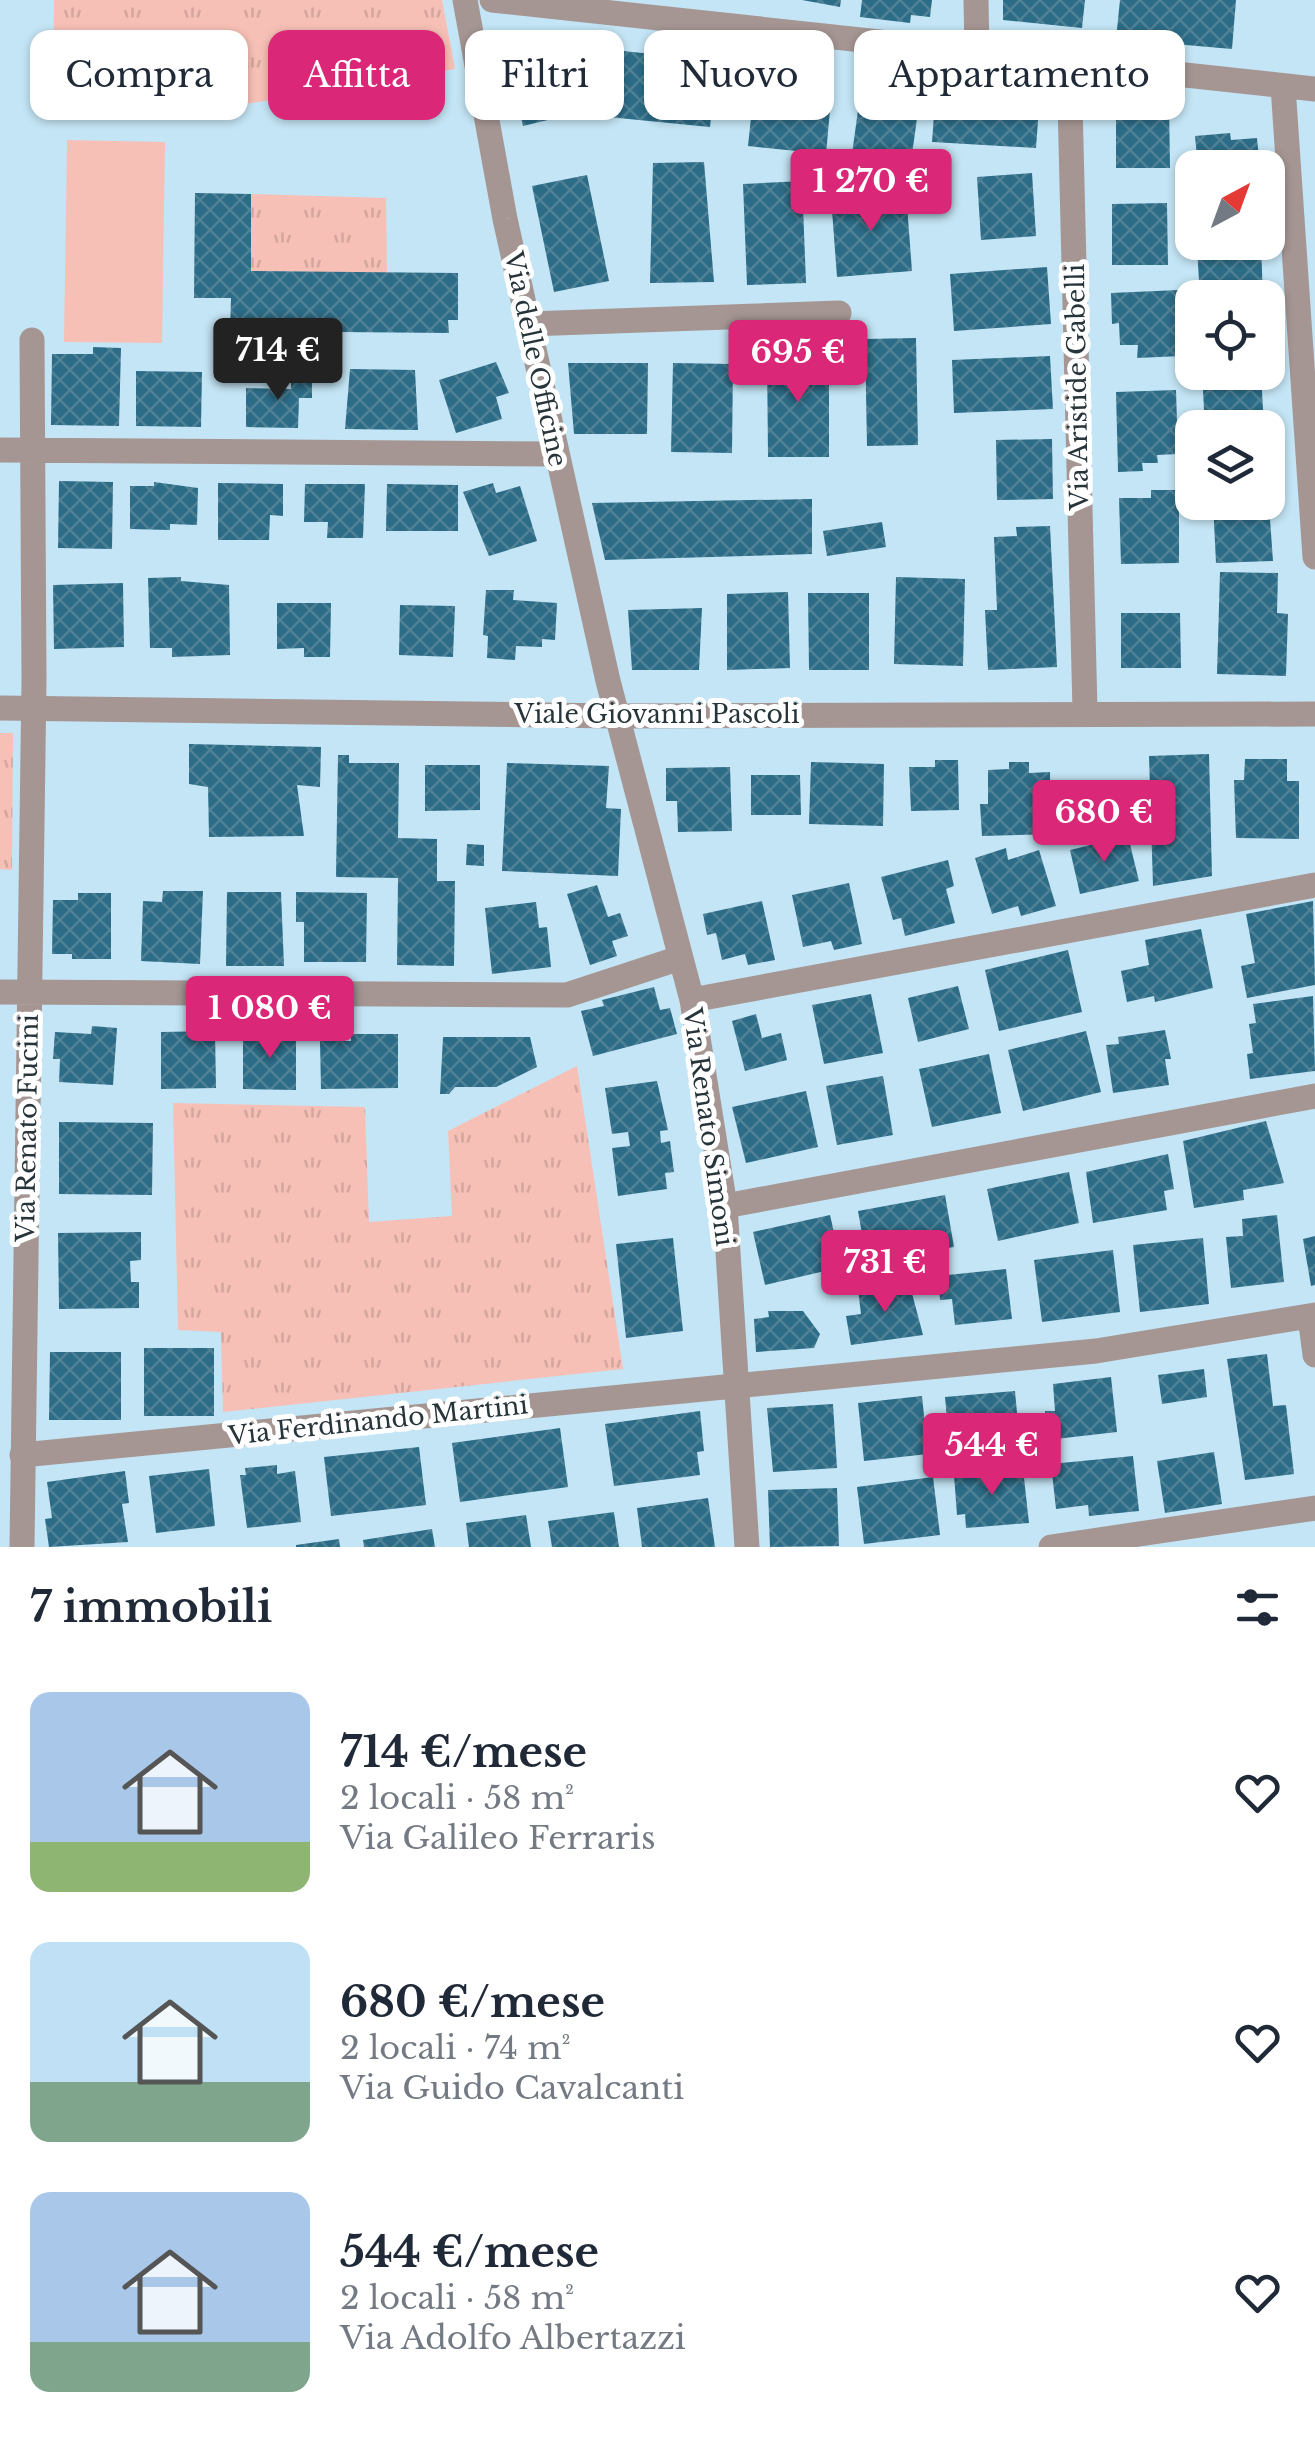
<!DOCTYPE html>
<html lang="it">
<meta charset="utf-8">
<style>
body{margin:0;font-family:"Libre Baskerville",serif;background:#f6f6f7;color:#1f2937;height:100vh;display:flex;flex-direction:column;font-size:38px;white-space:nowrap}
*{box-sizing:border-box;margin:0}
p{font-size:32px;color:#747a83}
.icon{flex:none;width:55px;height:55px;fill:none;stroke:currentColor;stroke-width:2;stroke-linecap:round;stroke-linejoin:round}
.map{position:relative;height:1547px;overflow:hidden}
.sheet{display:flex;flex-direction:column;background:#fff;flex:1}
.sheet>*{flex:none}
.banner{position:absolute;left:30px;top:30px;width:1255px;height:90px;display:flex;gap:20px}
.needle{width:65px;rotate:41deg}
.fabs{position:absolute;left:1175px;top:150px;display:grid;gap:20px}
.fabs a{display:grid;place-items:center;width:110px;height:110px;border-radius:20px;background:#fff;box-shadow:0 2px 8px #0004;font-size:50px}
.price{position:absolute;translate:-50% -85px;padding:0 22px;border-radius:10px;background:#db2777;color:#fff;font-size:32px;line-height:65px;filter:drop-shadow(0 2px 5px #0008)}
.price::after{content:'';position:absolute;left:50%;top:60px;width:30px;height:22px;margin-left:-15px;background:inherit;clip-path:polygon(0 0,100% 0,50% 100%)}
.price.on{background:#222;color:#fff}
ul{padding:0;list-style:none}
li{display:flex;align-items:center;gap:30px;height:250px;padding:0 30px}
li span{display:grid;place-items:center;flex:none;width:280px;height:200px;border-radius:20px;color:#555}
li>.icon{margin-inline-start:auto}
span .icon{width:120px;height:120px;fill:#fffc;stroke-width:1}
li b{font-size:42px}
h2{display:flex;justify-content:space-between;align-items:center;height:120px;padding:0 30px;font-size:42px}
.pill{padding:0 35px;border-radius:20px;background:#fff;box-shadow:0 2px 8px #0004;font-size:35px;line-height:90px}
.pill.on{background:#db2777;color:#fff}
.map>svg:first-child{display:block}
.grass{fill:url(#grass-tufts)}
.pitch{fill:#f7c0b6}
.building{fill:url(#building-cross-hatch)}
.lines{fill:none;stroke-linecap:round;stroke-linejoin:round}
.minor{stroke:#a59693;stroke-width:25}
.tertiary{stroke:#a59693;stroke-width:25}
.labels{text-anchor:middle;stroke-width:10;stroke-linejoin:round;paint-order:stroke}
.street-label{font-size:25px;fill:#27343a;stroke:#fff}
</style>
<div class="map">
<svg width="1315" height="1547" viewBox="0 0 1315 1547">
<defs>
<pattern id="grass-tufts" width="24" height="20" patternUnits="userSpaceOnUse" patternTransform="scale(2.5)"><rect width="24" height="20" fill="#f7c0b6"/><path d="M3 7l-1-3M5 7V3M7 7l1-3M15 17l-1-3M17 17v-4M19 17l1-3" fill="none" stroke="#d4a69d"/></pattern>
<pattern id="building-cross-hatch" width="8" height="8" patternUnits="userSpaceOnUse" patternTransform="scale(2.5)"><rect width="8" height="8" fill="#2c6c87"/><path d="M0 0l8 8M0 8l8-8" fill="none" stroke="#508296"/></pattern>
</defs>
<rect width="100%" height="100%" fill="#c4e5f5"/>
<path class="grass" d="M54,0H442L455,69L234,106L53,100Z
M251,194L386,198L387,273L251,271Z
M0,733H13L12,870L0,869Z
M577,1066L623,1369L223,1412L221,1332L178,1330L173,1103L365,1107L369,1222L452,1216L448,1131Z"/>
<path class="pitch" d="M67,140L165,142L162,343L64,342Z"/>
<path class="building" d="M802,0H841L840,7Z
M862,0H932L930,17L911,15L910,23L860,17Z
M1003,0H1085L1082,28L1003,20Z
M1120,0H1236L1232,49L1116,39Z
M559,43L564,65L574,63L585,111L523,126L505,54Z
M605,49L717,61L710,127L598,116Z
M756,70L833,77L826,154L748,146Z
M863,74L922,82L911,162L852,154Z
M936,87L1040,94L1036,148L932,142Z
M1169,102L1170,168H1116V103Z
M1230,133L1231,140L1257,138L1260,168H1198L1195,136Z
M704,162L714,282L650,283L653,163Z
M1032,173L1036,236L981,240L977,177Z
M587,175L609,281L554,292L532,186Z
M802,181L806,283L747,285L743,184Z
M906,192L912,271L837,277L831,197Z
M195,193L251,194V271L458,273V320H448L449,333L230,331L231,298H194Z
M1167,203L1168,265H1112V204Z
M1261,244L1263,298H1200L1197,247Z
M1047,267L1051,324L954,331L950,274Z
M1179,290L1181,356L1137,358L1138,345H1120L1119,323L1112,324L1111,293Z
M916,338L918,445L867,446L865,339Z
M93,347L121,348L119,426L51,425L52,354H93Z
M829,353V457H768L767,354Z
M1050,356L1053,409L954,413L952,360Z
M496,362L509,393L496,397L502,419L456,433L439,380Z
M568,363H648L647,434H574Z
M673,363L733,364L732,453L671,452Z
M350,369L415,370L418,430L345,429Z
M136,371L202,372L201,427L136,426Z
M291,372H312V398H299L298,428L246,427V388L291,389Z
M1202,372H1261L1264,428H1205Z
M1176,390L1178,454L1157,455L1158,463H1142L1143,471L1118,472L1116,392Z
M1052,439L1053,499L997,500L996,440Z
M59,481L113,482L112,549L58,548Z
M154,482L198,488L197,525L170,524V530L130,529V486H154Z
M218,483L283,484V516L270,515L269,540H218Z
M493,483L496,493L520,486L537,541L489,556L463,492Z
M305,484H365L363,538H327L328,522H304Z
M387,484L458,485V531H386Z
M1151,490H1179V563L1121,564L1119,498H1151Z
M1268,491L1273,561L1216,563L1213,502H1268Z
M812,499V554L605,560L592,503Z
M882,522L886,547L827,556L823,531Z
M1050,526L1057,667L988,670L985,610H997L994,537L1017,536L1016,527Z
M1220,572L1278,573L1277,613L1288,614L1286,676L1217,674Z
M181,577V581L229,585L230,655L172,657V648H150L148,578Z
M896,577L965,579L963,666L894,664Z
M123,583L124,647L54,649L53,585Z
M486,590H514L513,600L557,603L555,640L542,639V647L516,646L515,660L487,658L488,636L483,635Z
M788,592L790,668L727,670V594Z
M808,593H869V670H809Z
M277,603H331L330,657H304V648L277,649Z
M400,605L455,606L453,657L399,655Z
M702,608L699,670H632L628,610Z
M1121,613H1180L1181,668H1121Z
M189,744L321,747L320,787L297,785L304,836L209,837L208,787L189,784Z
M1209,754L1212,876L1153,886L1149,756Z
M338,755H349V763H399L398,838L437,839V881H455L454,966L397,965L398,878L336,877Z
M1245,759H1287V781H1299V839L1236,838L1234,780H1244Z
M935,760H958L959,810L911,811L909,767H935Z
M811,762L884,764L883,826L809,824Z
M1009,762H1029V773L1050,772V805H1058L1059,834L982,836L980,804H988V770L1009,769Z
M507,763L609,766L606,808L621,809L618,876L502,871Z
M425,765H480V810L425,811Z
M730,767L732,831L678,832L677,801H666V768Z
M751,775H800L801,815H751Z
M1128,836L1139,881L1080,894L1070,850Z
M467,844L484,845V866L466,865Z
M1006,848L1008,860L1039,850L1056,906L1021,916L1018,906L992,914L975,858Z
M948,860L954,886L946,889L955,923L905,936L901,918L893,920L881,877Z
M849,883L862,944L834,950L831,941L803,947L792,895Z
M597,885L608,917L620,913L628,936L612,941L617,956L590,965L567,894Z
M163,891H203L200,964L141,961L143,901L162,902Z
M227,892H281L284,966H226Z
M296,892L367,893L366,962H304V922H296Z
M78,893H111V959H72V954H52L53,900H78Z
M762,901L775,960L748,965L745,954L722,960L716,933L707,935L703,914Z
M1313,901L1315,985L1247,998L1241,966L1255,963L1246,914Z
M536,902L539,928L547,927L551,967L492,974L485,908Z
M1201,929L1213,988L1155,1002L1154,996L1127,1002L1121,971L1149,965L1145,940Z
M1068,950L1082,1012L999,1031L985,970Z
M958,986L969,1029L918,1042L908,998Z
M654,987L660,1010L670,1008L677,1034L593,1056L581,1011L604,1006L602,1000Z
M871,994L883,1053L824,1064L812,1005Z
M1313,996L1315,1071L1250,1079L1247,1054L1253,1053L1249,1024L1256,1023L1253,1004Z
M756,1014L762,1038L781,1033L787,1060L745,1071L732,1021Z
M92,1026L117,1028L113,1085L59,1082L60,1059H53L55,1032L91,1034Z
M1165,1030L1171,1059H1165L1169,1085L1113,1093L1106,1045L1119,1044L1118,1037Z
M215,1031L216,1088L161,1089V1032Z
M1086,1031L1101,1092L1023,1111L1008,1050Z
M243,1033H296V1090L243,1089Z
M351,1034H398V1088L321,1089L320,1041H351Z
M443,1037H530L537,1067L496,1087H455L449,1094H440Z
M989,1054L1001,1113L932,1127L919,1069Z
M883,1076L893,1135L837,1145L826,1086Z
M657,1081L668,1130L660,1131L661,1143L670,1141L674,1172L665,1173L667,1189L618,1196L612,1148L630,1146L628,1132L612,1134L605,1088Z
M806,1091L818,1147L746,1163L732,1107Z
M1266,1121L1284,1183L1243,1190L1244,1200L1194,1208L1183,1141Z
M59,1122L153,1123L152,1195L59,1194Z
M1168,1154L1174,1189L1164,1191L1167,1210L1093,1223L1086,1172Z
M1069,1172L1079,1223L998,1241L987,1189Z
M945,1195L954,1247L867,1262L858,1211Z
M830,1215L842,1267L765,1285L753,1232Z
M1277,1215L1284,1282L1231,1288L1226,1237L1243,1236L1242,1219Z
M141,1232V1260L130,1261L131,1282H139V1308L59,1309L58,1233Z
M1315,1236V1285L1311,1286L1303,1239Z
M673,1238L683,1331L626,1338L616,1244Z
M1203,1238L1209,1304L1140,1312L1133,1245Z
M1113,1250L1120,1312L1042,1322L1034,1260Z
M1006,1269L1012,1319L955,1325L952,1299L940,1300L938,1276Z
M909,1282L923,1335L851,1345L846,1316L861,1314L858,1289Z
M768,1311H803L820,1334L814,1348L756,1352L754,1319L769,1317Z
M144,1348H214V1416H144Z
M50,1352H121V1420H49Z
M1267,1354L1273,1406L1286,1405L1294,1474L1245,1480L1227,1359Z
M1204,1369L1207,1397L1162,1404L1158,1375Z
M1111,1377L1117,1432L1047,1440L1045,1411H1055L1053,1384Z
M1015,1391L1020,1445L950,1451L945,1397Z
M922,1396L928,1454L864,1461L858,1403Z
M833,1404L837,1468L773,1472L767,1408Z
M700,1411L704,1451L697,1452L700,1475L614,1486L605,1424Z
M560,1428L568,1487L460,1502L452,1443Z
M419,1447L426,1505L331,1516L324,1457Z
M1214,1452L1222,1504L1165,1513L1157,1461Z
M1133,1456L1139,1511L1089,1516L1088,1505L1056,1509L1051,1464Z
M277,1465V1474L295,1471L301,1522L247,1528L240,1475H246L245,1468Z
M209,1469L215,1526L156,1533L149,1476Z
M1023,1469L1029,1523L966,1528L965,1514L957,1515L954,1475Z
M125,1471L129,1503L122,1504L128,1542L49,1547L45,1519L52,1518L47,1482Z
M933,1477L940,1535L864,1544L857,1487Z
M837,1488L839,1546L770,1547L768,1490Z
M708,1498L715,1547H642L637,1508Z
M614,1512L619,1547H552L548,1521Z
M526,1515L531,1547H469L466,1523Z
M432,1529L435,1547H364L363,1540Z
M339,1539L340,1547H296V1545Z"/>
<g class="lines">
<path class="minor" d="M465,0L505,219L608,681L692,1000L725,1206L747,1547
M492,0L1315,89
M976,0L977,53
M1069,62L1085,711
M1283,86L1315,557
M528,324L839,313
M0,450L557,454
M0,992L567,995L680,958
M692,1000L1315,885
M725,1206L1315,1096
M1310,1316L1315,1355
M22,1455L1096,1351L1315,1315
M22,1547L34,679L32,340
M1051,1547L1315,1508"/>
<path class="tertiary" d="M0,708L616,716L1315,714"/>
</g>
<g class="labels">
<g class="street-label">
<text transform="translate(536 359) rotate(78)" y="9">Via delle Officine</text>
<text transform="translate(1077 387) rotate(-91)" y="9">Via Aristide Gabelli</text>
<text x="657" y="723">Viale Giovanni Pascoli</text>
<text transform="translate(709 1127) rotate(82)" y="9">Via Renato Simoni</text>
<text transform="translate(27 1128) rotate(-89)" y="9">Via Renato Fucini</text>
<text transform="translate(378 1420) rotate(-6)" y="9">Via Ferdinando Martini</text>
</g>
</g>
</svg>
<div class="fabs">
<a><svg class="needle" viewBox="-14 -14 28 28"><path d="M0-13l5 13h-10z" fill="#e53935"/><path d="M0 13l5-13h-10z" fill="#747a83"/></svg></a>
<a><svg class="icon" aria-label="locate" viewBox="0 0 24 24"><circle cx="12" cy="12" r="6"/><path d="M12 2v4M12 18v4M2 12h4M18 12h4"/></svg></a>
<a><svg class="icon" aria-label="layers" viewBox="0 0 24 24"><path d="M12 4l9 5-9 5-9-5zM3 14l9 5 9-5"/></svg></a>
</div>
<b class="price" style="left:871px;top:234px">1 270 €</b>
<b class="price on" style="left:278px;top:403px">714 €</b>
<b class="price" style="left:798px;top:405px">695 €</b>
<b class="price" style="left:1104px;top:865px">680 €</b>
<b class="price" style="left:270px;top:1061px">1 080 €</b>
<b class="price" style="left:885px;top:1315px">731 €</b>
<b class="price" style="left:992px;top:1498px">544 €</b>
<div class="banner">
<a class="pill">Compra</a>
<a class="pill on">Affitta</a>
<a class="pill">Filtri</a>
<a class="pill">Nuovo</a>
<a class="pill">Appartamento</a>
</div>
</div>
<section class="sheet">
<h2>7 immobili<svg class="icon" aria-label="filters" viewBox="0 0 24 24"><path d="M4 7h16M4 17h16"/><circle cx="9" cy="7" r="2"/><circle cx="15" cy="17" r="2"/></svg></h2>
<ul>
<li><span style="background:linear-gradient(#a9c7e8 75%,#8fb573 0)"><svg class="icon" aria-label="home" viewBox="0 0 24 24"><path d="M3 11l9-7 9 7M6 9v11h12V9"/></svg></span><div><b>714 €/mese</b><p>2 locali · 58 m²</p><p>Via Galileo Ferraris</p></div><svg class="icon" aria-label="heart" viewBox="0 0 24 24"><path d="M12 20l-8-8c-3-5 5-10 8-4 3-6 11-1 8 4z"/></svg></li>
<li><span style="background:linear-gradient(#bfe0f5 70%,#7fa58c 0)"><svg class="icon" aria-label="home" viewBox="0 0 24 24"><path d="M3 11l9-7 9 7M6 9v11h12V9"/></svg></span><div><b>680 €/mese</b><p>2 locali · 74 m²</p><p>Via Guido Cavalcanti</p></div><svg class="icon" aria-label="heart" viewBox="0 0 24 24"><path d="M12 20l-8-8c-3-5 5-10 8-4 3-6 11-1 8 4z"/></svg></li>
<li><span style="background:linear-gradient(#a9c7e8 75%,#7fa58c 0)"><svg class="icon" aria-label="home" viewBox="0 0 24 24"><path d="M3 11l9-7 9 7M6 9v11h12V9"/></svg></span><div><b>544 €/mese</b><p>2 locali · 58 m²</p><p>Via Adolfo Albertazzi</p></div><svg class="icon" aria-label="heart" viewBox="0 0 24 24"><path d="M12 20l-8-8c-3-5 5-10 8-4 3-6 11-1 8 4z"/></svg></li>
</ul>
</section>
